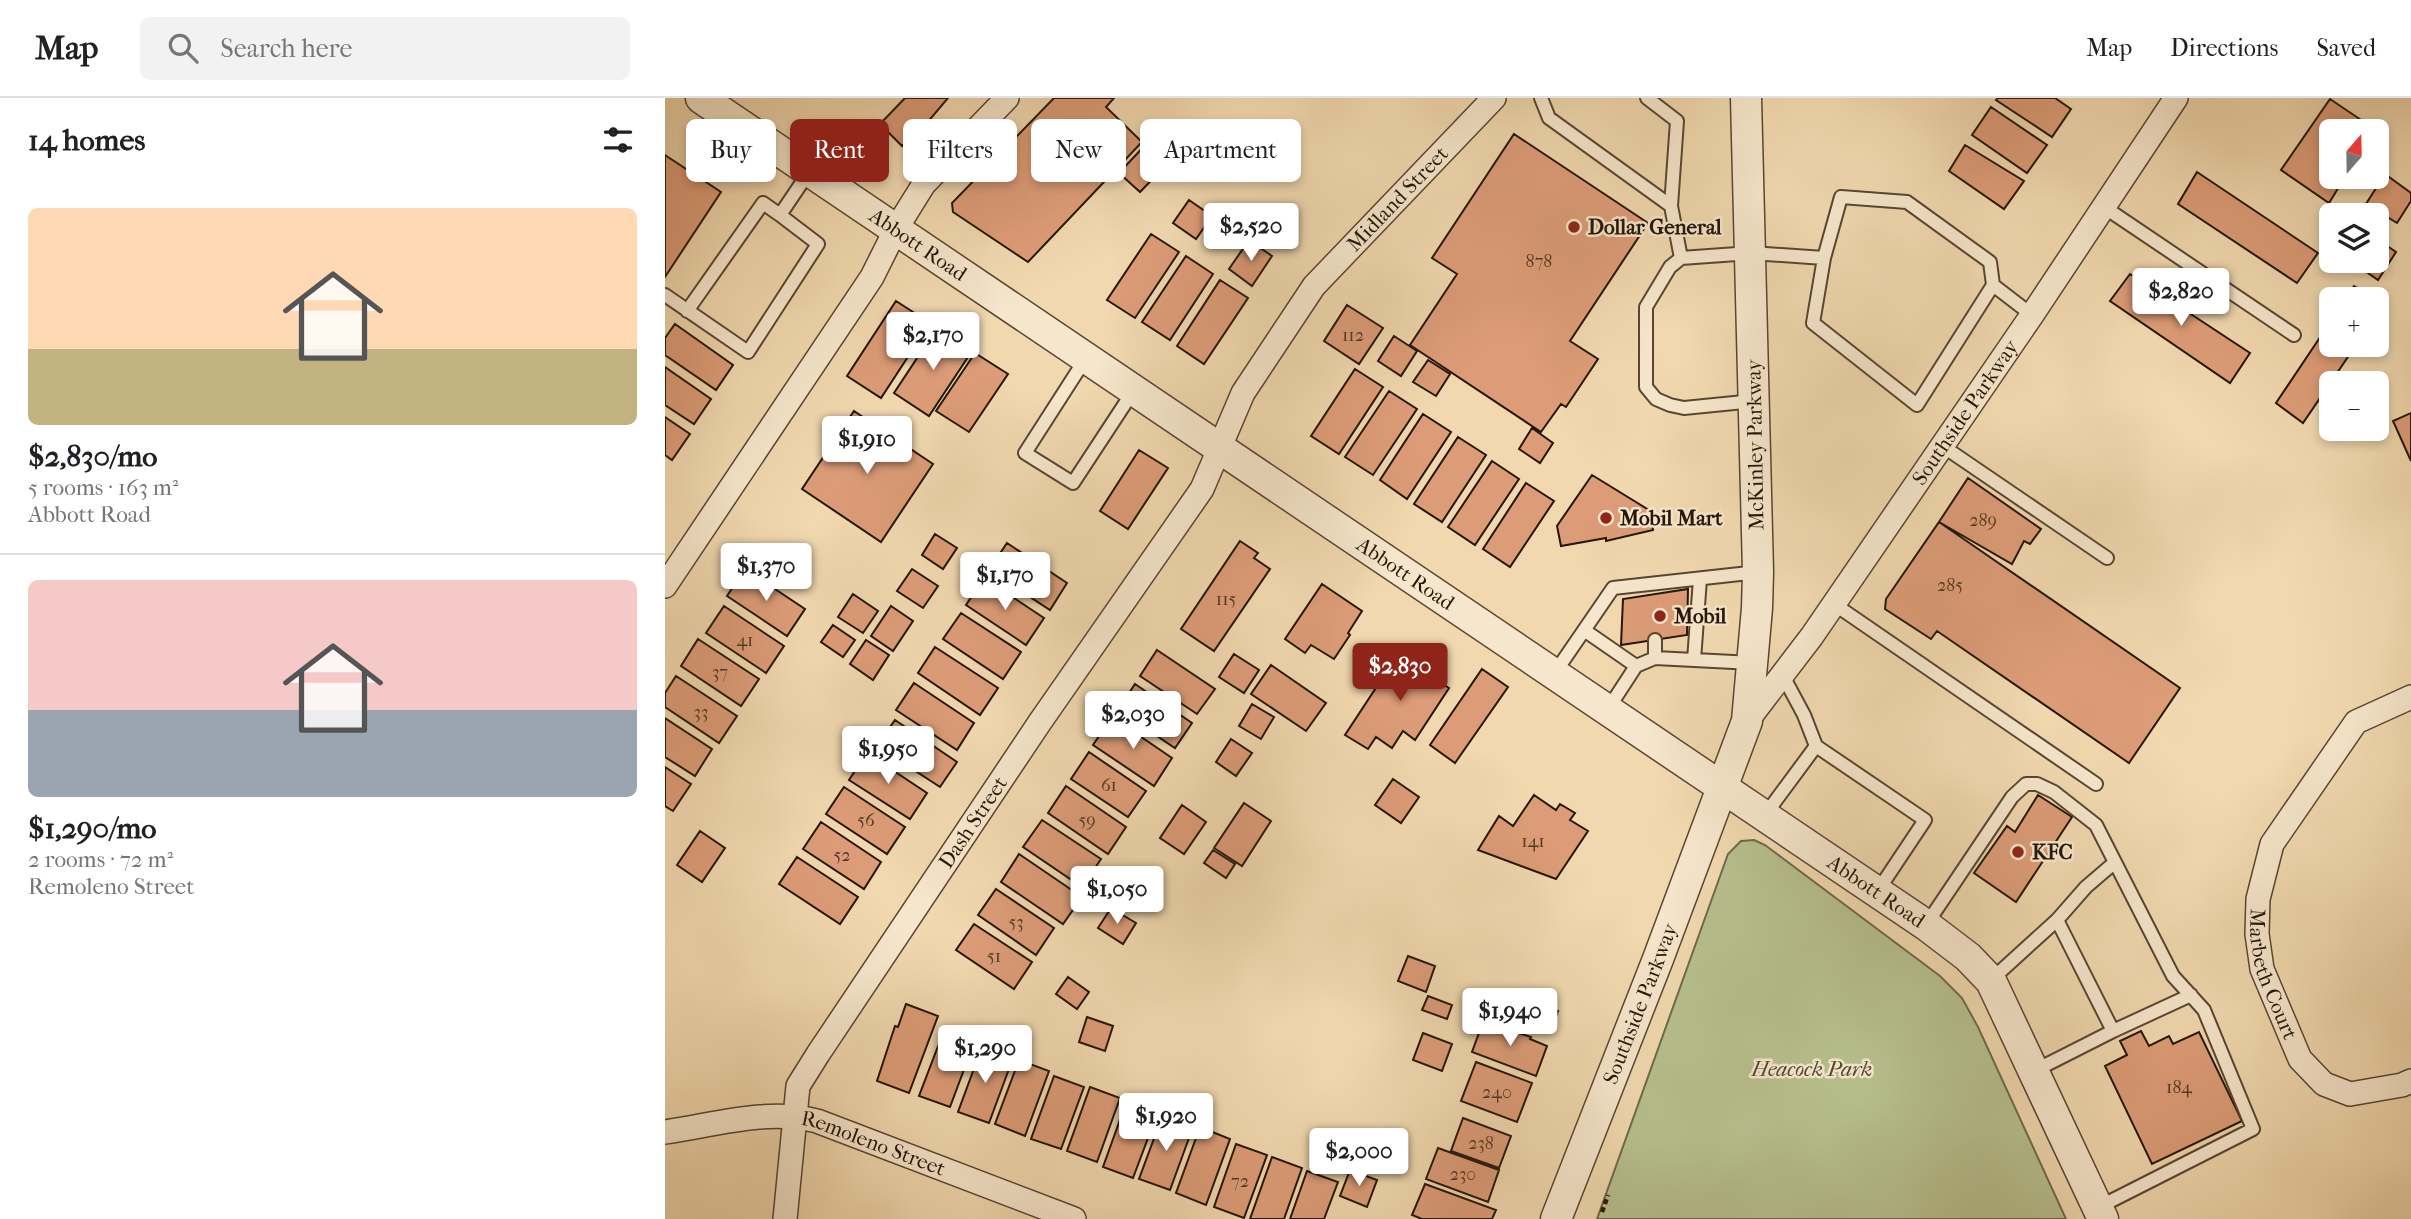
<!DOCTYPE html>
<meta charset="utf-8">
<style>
body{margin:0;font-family:"IM FELL French Canon",serif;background:#f2f2f2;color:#202124;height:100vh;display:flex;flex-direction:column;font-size:26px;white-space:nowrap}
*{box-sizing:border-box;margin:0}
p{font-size:23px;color:#757577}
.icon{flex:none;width:38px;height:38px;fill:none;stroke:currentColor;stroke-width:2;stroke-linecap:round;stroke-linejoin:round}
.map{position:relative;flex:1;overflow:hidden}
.sheet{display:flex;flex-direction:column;background:#fff;width:665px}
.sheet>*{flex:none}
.top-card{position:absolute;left:21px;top:21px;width:665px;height:63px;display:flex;gap:14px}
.needle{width:46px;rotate:20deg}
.fabs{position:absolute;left:1654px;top:21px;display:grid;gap:14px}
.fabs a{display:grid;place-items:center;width:70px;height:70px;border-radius:10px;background:#fff;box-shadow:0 4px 10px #0003;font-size:35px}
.price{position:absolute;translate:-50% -60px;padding:0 16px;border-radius:7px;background:#fff;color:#222;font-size:23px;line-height:46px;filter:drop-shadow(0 2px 4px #0008)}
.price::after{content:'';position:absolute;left:50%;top:42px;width:21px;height:16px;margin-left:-10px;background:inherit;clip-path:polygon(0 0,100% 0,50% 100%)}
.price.active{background:#8f2418;color:#fff}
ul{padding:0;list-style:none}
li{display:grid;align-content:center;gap:14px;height:371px;padding:0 28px}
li+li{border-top:2px solid #e0e0e0}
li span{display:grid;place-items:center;height:217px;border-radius:10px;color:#555}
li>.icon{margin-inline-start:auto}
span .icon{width:126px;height:126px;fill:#fffc;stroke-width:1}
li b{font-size:30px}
h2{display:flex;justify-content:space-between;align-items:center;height:84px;padding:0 28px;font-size:30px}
.tag{padding:0 24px;border-radius:10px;background:#fff;box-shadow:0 4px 10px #0003;font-size:24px;line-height:63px}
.tag.active{background:#8f2418;color:#fff}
header{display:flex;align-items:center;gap:42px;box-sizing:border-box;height:98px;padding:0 35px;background:#fff;border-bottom:2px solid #e0e0e0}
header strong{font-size:33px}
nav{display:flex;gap:38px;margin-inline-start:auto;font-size:24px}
.search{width:490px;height:63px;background:#f2f2f2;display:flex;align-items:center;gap:18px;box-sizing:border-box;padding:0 24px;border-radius:10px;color:#757577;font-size:26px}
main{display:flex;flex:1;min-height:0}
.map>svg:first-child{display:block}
.green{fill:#b6bf8d;stroke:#6e6a4b;stroke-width:2}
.building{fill:#dc9c77;stroke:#251609;stroke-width:2}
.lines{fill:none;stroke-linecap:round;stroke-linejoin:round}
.service-casing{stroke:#584632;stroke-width:16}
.minor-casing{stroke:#584632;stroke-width:26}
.tertiary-casing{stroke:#584632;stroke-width:33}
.path{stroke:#251609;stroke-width:4.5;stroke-dasharray:5 3.5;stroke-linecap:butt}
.service{stroke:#f6e6cb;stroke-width:12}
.minor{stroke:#f6e6cb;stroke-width:23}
.tertiary{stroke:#f6e6cb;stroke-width:30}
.poi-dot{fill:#8f2418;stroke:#f6e6cb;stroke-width:2.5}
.labels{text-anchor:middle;stroke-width:5;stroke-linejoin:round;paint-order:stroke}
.number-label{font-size:18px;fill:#533824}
.street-label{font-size:21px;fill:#251609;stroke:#f6e6cb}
.poi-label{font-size:21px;font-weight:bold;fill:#251609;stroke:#f6e6cb;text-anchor:start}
.park-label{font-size:21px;font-style:italic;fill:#504931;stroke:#f6e6cb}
</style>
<header>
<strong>Map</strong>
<div class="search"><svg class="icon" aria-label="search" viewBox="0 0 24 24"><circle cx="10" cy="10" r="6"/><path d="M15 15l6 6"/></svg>Search here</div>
<nav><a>Map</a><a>Directions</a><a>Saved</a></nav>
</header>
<main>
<section class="sheet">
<h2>14 homes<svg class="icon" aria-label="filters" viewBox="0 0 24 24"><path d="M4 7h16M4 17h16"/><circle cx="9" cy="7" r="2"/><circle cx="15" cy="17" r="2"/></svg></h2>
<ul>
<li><span style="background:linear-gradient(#ffd9b3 65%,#c2b280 0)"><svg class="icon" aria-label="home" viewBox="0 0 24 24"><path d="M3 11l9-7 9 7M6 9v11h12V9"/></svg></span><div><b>$2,830/mo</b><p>5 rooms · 163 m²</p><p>Abbott Road</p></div></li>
<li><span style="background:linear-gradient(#f6c9c9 60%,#9aa5b1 0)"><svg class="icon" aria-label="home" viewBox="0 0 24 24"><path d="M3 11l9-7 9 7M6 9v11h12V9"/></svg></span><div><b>$1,290/mo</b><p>2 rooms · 72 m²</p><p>Remoleno Street</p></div></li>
</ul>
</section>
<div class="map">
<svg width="1746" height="1121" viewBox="0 0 1746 1121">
<rect width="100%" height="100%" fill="#f1d8af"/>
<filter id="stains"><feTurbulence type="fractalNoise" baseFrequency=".00286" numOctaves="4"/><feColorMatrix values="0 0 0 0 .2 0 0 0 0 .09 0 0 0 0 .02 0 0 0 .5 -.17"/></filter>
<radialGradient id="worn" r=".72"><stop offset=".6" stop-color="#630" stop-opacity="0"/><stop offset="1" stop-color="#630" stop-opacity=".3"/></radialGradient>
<path class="green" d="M1089,742L1100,747L1275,878L1297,900L1313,929L1401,1121H932L1063,756L1076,743Z"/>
<path class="building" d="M240,0H283L256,32L254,30L237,48L215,26Z
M389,0H449L441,9L477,44L363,164L288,114L287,105Z
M1333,0H1390L1406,11L1387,39L1331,2Z
M1665,1L1711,32L1666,33V79H1680L1664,105L1616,72Z
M1326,9L1382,47L1362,75L1307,37Z
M849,36L983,125L905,243L933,261L901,309L896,306L876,334L745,247L792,176L767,160Z
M483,44L504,64L475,94L454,75Z
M1300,47L1359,83L1339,111L1284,73Z
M0,57L56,94L0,179Z
M1532,74L1653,155L1632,185L1513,106Z
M1720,76L1746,95V103L1732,125L1701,106Z
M524,102L547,118L531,141L508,125Z
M486,136L514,154L470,220L442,202Z
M1712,141L1731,154L1713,182L1686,163H1712Z
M584,142L607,158L587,188L564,171Z
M521,158L548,176L505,242L477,224Z
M1465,176L1585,255L1565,285L1445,203Z
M555,182L583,200L539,266L512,248Z
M1689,188L1711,201H1680Z
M231,203L265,225L216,300L182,278Z
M682,207L718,230L694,266L659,243Z
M1666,223V247H1691L1638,325L1611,305Z
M10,226L68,267L51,292L0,257V240Z
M272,230L307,253L264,318L229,295Z
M729,238L752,253L736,278L713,263Z
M310,255L343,276L304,334L271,313Z
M763,262L785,276L771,298L748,284Z
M0,269L46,301L29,326L0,307Z
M690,271L718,289L674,356L646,338Z
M724,293L752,311L708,377L680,359Z
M189,313L268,366L216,444L137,391Z
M1746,315V363L1728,323Z
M758,316L786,334L742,401L715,382Z
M0,319L25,336L7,362L0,357Z
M867,330L888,345L875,365L854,351Z
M793,339L821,357L777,424L749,406Z
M474,352L503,370L463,431L435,413Z
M827,363L854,381L810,447L783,429Z
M927,377L984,412L988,432L941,443V440L896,448L892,428Z
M1303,380L1376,431L1365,446L1359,443L1347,466L1274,424Z
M861,385L889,403L845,469L818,451Z
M1274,424L1515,590L1464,665L1272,533L1266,541L1220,511L1221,501Z
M270,436L292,450L278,471L257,457Z
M575,443L593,455L589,460L605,471L549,553L516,531Z
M342,445L402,485L385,512L324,472Z
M80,471L140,511L122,538L62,498Z
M247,471L273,488L258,510L232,493Z
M319,480L379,520L361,547L301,507Z
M657,486L697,513L683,535L685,537L669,561L646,547L640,555L620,541Z
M1023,491L1022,537L956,547L958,501Z
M188,496L213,513L198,535L173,519Z
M59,508L119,548L101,575L41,535Z
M226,508L248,523L228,553L206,538Z
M296,515L356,554L338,581L278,541Z
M168,527L190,542L178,559L156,544Z
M33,541L94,581L76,608L16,568Z
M201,542L224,557L208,582L185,566Z
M746,548L770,563L762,576L784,590L750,642L738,633L727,650L711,639L703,651L680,637L722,573L727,577Z
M270,549L333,590L315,617L253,575Z
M492,552L550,591L532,616L475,578Z
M569,556L594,572L579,595L554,579Z
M606,567L661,605L641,633L586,596Z
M817,571L843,589L790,665L765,647Z
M11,578L72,618L54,645L0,609V595Z
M249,585L309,625L292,652L231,612Z
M470,586L527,625L510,650L453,612Z
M587,606L609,619L596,641L574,628Z
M447,619L507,660L489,688L428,647Z
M0,620L47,651L30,678L0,659Z
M230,622L292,664L275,689L212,648Z
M566,641L587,655L571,678L551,664Z
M424,654L481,693L463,719L406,681Z
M202,655L262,695L245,721L184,682Z
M0,669L26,686L8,713L0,708Z
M728,681L754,699L736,725L710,707Z
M401,688L461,729L443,756L383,715Z
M179,689L240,729L222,756L161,716Z
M869,697L891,712L895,706L910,715L905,722L923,733L891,781L813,752L834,718L848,728Z
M1373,697L1407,719L1351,804L1309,775L1342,728L1350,734Z
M579,705L606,723L577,768L549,750Z
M517,707L541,724L519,756L495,740Z
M377,722L436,761L417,789L358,749Z
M156,724L216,764L199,791L138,751Z
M35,733L60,750L37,784L12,767Z
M548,752L570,766L561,780L539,765Z
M354,756L417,799L398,826L336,784Z
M132,759L193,799L175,826L114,786Z
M474,777L495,791L481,813L459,800Z
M331,791L389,830L371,857L313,817Z
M446,810L471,825L458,846L433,830Z
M309,826L367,864L349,891L291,852Z
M743,858L770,868L761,894L733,883Z
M403,879L424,894L412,911L391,896Z
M837,891L893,913L885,933L829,911Z
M763,898L787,907L782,921L757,912Z
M241,906L273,918L244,995L212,983L230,928L233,929Z
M422,919L448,928L440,953L414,944Z
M818,924L866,939L865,941L882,948L871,978L807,954Z
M280,930L310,942L285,1009L254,998Z
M1476,933L1484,948L1504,938L1508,946L1534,934L1577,1023L1487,1066L1440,968L1462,957L1455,943Z
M758,935L787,946L777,973L748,962Z
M317,949L348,960L324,1025L293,1014Z
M354,962L384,973L360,1038L330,1026Z
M811,964L867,985L852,1024L796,1003Z
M389,978L419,989L396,1051L366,1041Z
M425,989L455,1000L432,1064L402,1053Z
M461,1005L492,1016L468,1080L438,1069Z
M497,1019L528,1029L505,1092L474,1081Z
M798,1020L846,1038L834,1070L786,1053Z
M535,1029L565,1041L541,1107L511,1095Z
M571,1046L602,1057L579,1120L549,1109Z
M773,1050L834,1072L823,1104L761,1081Z
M607,1059L637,1070L619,1121H585Z
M685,1072L712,1082L702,1109L675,1098Z
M642,1073L673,1084L659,1121H625Z
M760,1086L831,1112L827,1121H757L747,1117Z"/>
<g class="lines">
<defs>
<path id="service" d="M876,0L884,20L1006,108L1016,160
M982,0L1012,23L1006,108
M1439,109L1629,237
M1159,160L1148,225L1252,307L1328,187
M0,197L83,254L153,146L115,117L144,74
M22,213L98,105L115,117
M421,260L360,355L408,385L469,292
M1089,303L1019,310L1005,307L991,301L981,289V209L1005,169L1016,160L1086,155L1159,160L1176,99L1242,104L1325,164L1328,187L1367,217
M1276,347L1442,460
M1169,506L1431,686
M919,532L971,568L943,611
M990,542V560
M1029,562L1035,481
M971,568L990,560L1088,565
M889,576L948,490L1093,474
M1117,576L1139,617L1151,648
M1100,717L1151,648L1260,722L1212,794
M1261,827L1347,699L1361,686H1372L1389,694L1431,727L1508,878L1539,912L1588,1031L1432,1110
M1326,882L1392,822L1421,789L1449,765
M1448,933L1526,897
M1369,973L1448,933L1392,822"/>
<g id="minor">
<path d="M0,488L207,179L231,131L259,86L342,0"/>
<path id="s1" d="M1746,599L1691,624L1607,746L1593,801L1592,836L1597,871L1635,961L1659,986L1685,996L1737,987L1746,983"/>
<path id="s2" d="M1082,623L1147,538L1367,217L1511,0"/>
<path id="s3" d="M0,1034C49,1027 103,1010 152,1023L409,1121"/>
<path id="s4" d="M120,1121L133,988L153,956L375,624L537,391L578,295L649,188L829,0"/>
</g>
<g id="tertiary">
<path id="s5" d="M36,0L1261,827L1303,859L1326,883L1438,1121"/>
<path id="s6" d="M891,1121L993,861L1082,623L1092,510L1093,474L1081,0"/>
</g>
</defs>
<use href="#service" class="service-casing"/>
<use href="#minor" class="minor-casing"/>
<use href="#tertiary" class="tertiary-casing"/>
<path class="path" d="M937,1114L943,1097"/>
<use href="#service" class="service"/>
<use href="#minor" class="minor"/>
<use href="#tertiary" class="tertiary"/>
</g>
<g class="poi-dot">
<circle cx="909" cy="129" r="7"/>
<circle cx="941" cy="420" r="7"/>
<circle cx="995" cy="518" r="7"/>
<circle cx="1353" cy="754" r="7"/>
</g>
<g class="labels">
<g class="number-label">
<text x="874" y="169">878</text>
<text x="688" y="243">112</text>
<text x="1318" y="428">289</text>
<text x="1285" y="493">285</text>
<text x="561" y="507">115</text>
<text x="80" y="548">41</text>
<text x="55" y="580">37</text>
<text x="36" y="620">33</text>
<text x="444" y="693">61</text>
<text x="201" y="728">56</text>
<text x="422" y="728">59</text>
<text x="868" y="749">141</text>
<text x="177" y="763">52</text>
<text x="351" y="830">53</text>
<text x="329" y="864">51</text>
<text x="1514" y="995">184</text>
<text x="832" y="1000">240</text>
<text x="816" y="1051">238</text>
<text x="798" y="1082">230</text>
<text x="575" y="1089">72</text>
</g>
<g class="street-label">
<text dy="7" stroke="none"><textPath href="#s4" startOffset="1208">Midland Street</textPath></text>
<text dy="7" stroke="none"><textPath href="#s5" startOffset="262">Abbott Road</textPath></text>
<text dy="7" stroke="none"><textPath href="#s2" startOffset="378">Southside Parkway</textPath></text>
<text transform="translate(1090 347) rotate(-91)" y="7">McKinley Parkway</text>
<text dy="7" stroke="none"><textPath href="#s5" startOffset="850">Abbott Road</textPath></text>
<text dy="7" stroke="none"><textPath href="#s4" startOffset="450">Dash Street</textPath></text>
<text dy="7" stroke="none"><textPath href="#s5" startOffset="1418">Abbott Road</textPath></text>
<text dy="7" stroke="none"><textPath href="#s1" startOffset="343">Marbeth Court</textPath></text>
<text dy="7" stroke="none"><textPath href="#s6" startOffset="231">Southside Parkway</textPath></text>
<text dy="7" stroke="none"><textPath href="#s3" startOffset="214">Remoleno Street</textPath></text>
</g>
<g class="poi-label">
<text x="923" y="136">Dollar General</text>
<text x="955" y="427">Mobil Mart</text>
<text x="1009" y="525">Mobil</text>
<text x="1367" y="761">KFC</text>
</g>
<g class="park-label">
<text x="1147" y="978">Heacock Park</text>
</g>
</g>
<rect width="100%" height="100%" filter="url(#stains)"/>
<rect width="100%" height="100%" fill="url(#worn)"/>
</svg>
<div class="fabs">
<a><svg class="needle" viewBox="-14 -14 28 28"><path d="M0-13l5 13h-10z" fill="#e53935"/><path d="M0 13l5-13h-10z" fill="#757577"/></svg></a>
<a><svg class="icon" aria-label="layers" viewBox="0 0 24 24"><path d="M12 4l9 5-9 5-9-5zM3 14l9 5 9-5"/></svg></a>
<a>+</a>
<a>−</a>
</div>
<b class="price" style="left:586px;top:165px">$2,520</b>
<b class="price" style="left:1516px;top:230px">$2,820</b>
<b class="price" style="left:268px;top:274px">$2,170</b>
<b class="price" style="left:202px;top:378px">$1,910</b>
<b class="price" style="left:101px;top:505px">$1,370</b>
<b class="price" style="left:340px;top:514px">$1,170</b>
<b class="price active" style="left:735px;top:605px">$2,830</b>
<b class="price" style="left:468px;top:653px">$2,030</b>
<b class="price" style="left:223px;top:688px">$1,950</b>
<b class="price" style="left:452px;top:828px">$1,050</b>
<b class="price" style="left:845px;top:950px">$1,940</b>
<b class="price" style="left:320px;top:987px">$1,290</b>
<b class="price" style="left:501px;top:1055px">$1,920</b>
<b class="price" style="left:694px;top:1090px">$2,000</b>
<div class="top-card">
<a class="tag">Buy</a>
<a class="tag active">Rent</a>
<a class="tag">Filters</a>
<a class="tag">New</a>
<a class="tag">Apartment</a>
</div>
</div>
</main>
